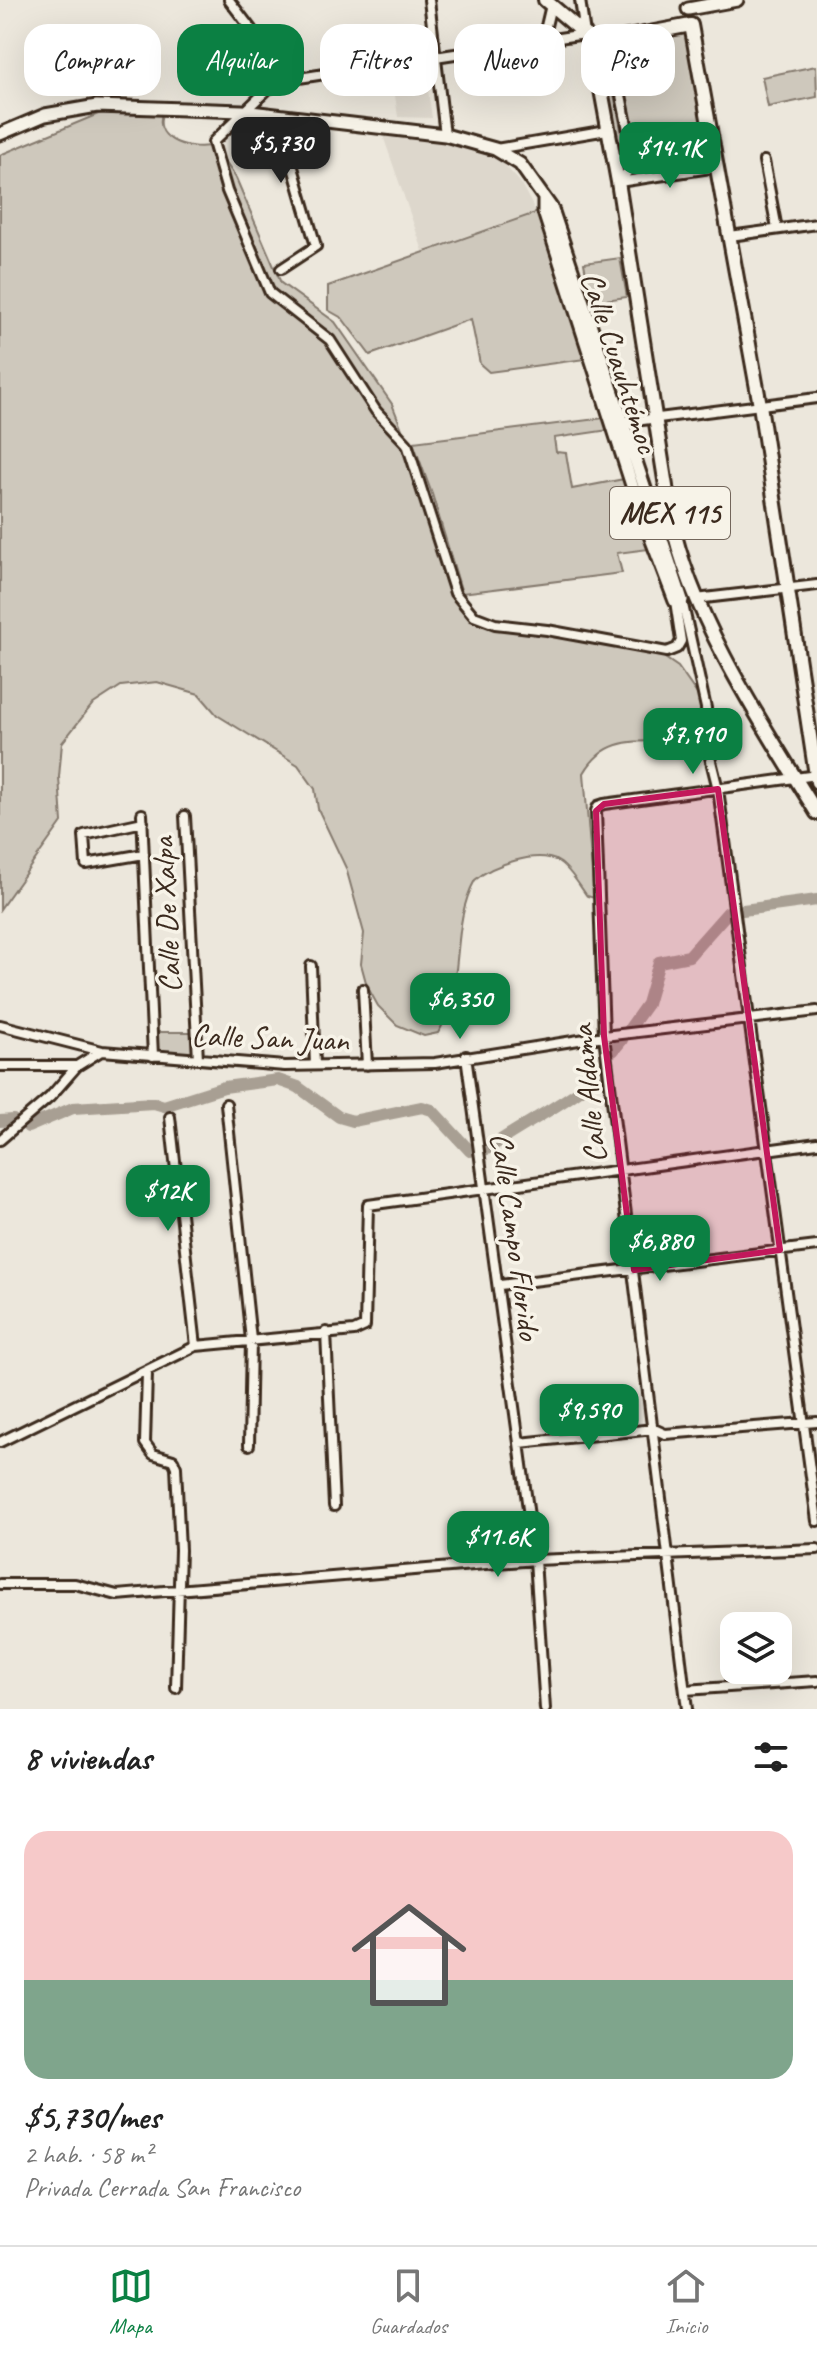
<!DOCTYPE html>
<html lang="es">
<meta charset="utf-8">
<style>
body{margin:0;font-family:Caveat,sans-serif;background:#f2f2f2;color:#222;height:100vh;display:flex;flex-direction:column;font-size:30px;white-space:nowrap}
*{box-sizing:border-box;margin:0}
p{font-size:26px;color:#767676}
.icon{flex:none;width:44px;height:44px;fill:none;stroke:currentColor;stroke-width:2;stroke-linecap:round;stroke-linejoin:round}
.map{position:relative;height:1709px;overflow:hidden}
.sheet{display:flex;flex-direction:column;background:#fff;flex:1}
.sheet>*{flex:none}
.hud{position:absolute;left:24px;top:24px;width:770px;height:72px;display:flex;gap:16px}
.controls{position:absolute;left:720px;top:1612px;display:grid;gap:16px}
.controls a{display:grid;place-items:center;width:72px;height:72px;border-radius:16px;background:#fff;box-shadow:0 8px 32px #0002;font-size:40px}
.price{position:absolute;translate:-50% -68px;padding:0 18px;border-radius:16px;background:#0b8043;color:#fff;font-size:26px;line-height:52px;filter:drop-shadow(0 2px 4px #0008)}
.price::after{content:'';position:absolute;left:50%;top:48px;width:24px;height:18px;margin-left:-12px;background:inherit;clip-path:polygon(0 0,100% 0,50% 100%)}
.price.selected{background:#222;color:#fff}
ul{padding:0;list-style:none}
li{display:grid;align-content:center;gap:16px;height:424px;padding:0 24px}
li span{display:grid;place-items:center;height:248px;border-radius:24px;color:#555}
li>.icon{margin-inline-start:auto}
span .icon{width:144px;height:144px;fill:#fffc;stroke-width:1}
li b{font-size:34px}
h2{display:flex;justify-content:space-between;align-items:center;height:96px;padding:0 24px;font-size:34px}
.chip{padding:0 28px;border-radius:24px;background:#fff;box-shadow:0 8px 32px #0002;font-size:28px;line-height:72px}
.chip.selected{background:#0b8043;color:#fff}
.dock{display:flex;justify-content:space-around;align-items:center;height:112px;border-top:2px solid #e0e0e0;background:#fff;font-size:22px;color:#767676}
.dock a{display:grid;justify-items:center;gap:4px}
.dock .selected{color:#0b8043}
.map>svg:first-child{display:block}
.built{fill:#ddd7cc}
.park{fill:#cec8bc;stroke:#84796d;stroke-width:2}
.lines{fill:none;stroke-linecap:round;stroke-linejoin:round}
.river{stroke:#a89f93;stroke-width:12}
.street-casing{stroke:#3b2a1e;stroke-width:14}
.secondary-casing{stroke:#3b2a1e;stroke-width:17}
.primary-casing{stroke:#3b2a1e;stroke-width:18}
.street{stroke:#f7f3e8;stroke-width:8}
.secondary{stroke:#f7f3e8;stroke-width:11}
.primary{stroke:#f7f3e8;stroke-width:12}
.marked{fill:#c2185b;fill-opacity:0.2;stroke:#c2185b;stroke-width:6;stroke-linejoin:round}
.labels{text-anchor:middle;stroke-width:7;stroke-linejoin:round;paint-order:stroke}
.shield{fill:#f7f3e8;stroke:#73665b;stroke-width:2}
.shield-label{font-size:30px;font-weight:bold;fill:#3b2a1e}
.street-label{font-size:32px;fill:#3b2a1e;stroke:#f7f3e8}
</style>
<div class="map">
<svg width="817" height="1709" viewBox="0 0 817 1709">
<rect width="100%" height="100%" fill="#ece7dc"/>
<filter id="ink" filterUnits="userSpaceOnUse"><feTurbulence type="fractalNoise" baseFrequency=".0125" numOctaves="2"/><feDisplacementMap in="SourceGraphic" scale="16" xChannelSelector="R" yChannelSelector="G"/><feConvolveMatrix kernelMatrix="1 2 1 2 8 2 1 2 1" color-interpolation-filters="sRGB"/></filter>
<g filter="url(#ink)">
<path class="built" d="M425,69L432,118L398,117L392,74Z
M382,133L441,138L475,148L501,161L520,182L536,212L423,251Z"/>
<path class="park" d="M688,32L710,149L638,161L617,47Z
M605,51L626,153L620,155L600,55Z
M816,66L817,97L768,107L762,77Z
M115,107L162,114C153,142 193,151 214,145L236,178L281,283L335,322L392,404L428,495L444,558L458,594L476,616L659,654L678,667L704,704L698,738C654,749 612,725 584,773L594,898L587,896C579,885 570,869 559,862C538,849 492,865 475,880C449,927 466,988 438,1033L424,1036L397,1025L378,1006L367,986L361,964L364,933L346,868L318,809L315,789L298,765L217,715L199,694L157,682L121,686L92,705L62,743L59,777L62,822L0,909V155Z
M538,212L585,359L489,372L480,364L471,319L370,355L342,318L328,310V286Z
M620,258L627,297L591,302L584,263Z
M604,418L609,430L554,438L556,452L566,453L572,489L624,479L649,549L617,553L622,573L462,593L432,494L413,442Z
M154,1032H194L196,1056L155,1052Z"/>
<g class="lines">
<path class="river" d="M630,1028L647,1004L659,962L689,956L728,912L817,900
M613,1051L622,1040
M0,1121L13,1120
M28,1127L73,1108L154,1103L164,1106L224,1087L278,1080L298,1087L339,1117L353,1121L422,1107L432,1110L470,1151
M487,1149C525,1123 565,1104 601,1074"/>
<defs>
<path id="street" d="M229,0L273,58L299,78
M429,0L445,135
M580,0L585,34L299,78L268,89L213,142L227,191L270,293L330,340L376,411L407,444L455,593L474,616L495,624L547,630L667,652L677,648L681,641L675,601
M610,41L635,164
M542,43L551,5
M278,116L316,246L281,269
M496,149L607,130
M764,161L777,229
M618,182L635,164L714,151
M619,182L717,167
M730,236L817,224
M619,423L817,398
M696,599L817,585
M682,600L706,708L707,745L718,789L817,1521
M142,814L153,1056
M185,816L198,1059
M143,822L84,835L86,864L144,854
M311,966L315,1065
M363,989L367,1065
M0,1025L102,1051L285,1066L435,1063L604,1036L817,1011
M466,1056L535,1560L545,1709
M0,1066H77L101,1051
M226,1104L251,1340L249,1445
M170,1117L196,1346
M0,1140L50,1097L77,1066
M500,1285L817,1246
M326,1332L334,1506
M147,1373L145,1443L153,1454L173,1460L176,1467L180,1550L176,1688
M0,1442L196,1346L354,1331L365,1326L368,1205L817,1143
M520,1443L654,1429L665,1434L817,1422
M0,1584H75L117,1595L535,1560L817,1549
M685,1690L817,1681
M687,1709L604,1036L596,811L598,806L604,804L817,775"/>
<path id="secondary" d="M688,9L737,0
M0,134L45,115L97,106L242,111L445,135L495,149L520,164L552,209L682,600
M544,199V212L638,504L675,601L678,600"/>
<path id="primary" d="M545,0L585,34L595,57L618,182L671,518C691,617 764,727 817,813
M591,44L691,25L760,405L817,782"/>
</defs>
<use href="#street" class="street-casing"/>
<use href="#secondary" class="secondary-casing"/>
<use href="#primary" class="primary-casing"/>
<use href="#street" class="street"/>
<use href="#secondary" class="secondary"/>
<use href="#primary" class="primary"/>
</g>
</g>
<path class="marked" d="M718,789L780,1250L634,1270L604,1036L596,811L604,804Z"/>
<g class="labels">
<rect class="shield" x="610" y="487" width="120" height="52" rx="6"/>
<g class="shield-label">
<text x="670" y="523">MEX 115</text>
</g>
<g class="street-label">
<text transform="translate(620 362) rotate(72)" y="11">Calle Cuauhtémoc</text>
<text transform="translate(166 915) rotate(-93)" y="11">Calle De Xalpa</text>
<text transform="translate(270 1037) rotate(2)" y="11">Calle San Juan</text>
<text transform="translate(588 1094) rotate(-96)" y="11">Calle Aldama</text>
<text transform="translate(516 1236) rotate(82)" y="11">Calle Campo Florido</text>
</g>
</g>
</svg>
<div class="controls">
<a><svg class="icon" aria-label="layers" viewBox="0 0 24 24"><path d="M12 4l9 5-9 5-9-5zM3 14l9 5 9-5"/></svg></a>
</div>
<b class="price selected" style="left:281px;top:185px">$5,730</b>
<b class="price" style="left:670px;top:190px">$14.1K</b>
<b class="price" style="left:693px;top:776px">$7,910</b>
<b class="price" style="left:460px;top:1041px">$6,350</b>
<b class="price" style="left:168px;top:1233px">$12K</b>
<b class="price" style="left:660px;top:1283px">$6,880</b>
<b class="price" style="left:589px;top:1452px">$9,590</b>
<b class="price" style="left:498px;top:1579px">$11.6K</b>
<div class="hud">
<a class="chip">Comprar</a>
<a class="chip selected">Alquilar</a>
<a class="chip">Filtros</a>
<a class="chip">Nuevo</a>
<a class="chip">Piso</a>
</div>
</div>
<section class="sheet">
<h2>8 viviendas<svg class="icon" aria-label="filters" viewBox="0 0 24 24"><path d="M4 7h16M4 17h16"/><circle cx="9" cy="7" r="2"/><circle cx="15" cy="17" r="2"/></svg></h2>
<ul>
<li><span style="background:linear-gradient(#f6c9c9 60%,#7fa58c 0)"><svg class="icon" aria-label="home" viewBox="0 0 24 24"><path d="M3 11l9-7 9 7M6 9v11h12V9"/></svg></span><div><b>$5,730/mes</b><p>2 hab. · 58 m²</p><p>Privada Cerrada San Francisco</p></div></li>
</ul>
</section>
<nav class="dock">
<a class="selected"><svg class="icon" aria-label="map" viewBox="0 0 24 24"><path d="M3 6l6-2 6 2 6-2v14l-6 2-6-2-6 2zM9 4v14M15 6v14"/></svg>Mapa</a>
<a><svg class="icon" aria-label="saved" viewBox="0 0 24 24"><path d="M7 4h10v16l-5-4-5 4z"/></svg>Guardados</a>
<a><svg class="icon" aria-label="home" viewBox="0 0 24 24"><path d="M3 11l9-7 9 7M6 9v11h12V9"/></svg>Inicio</a>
</nav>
